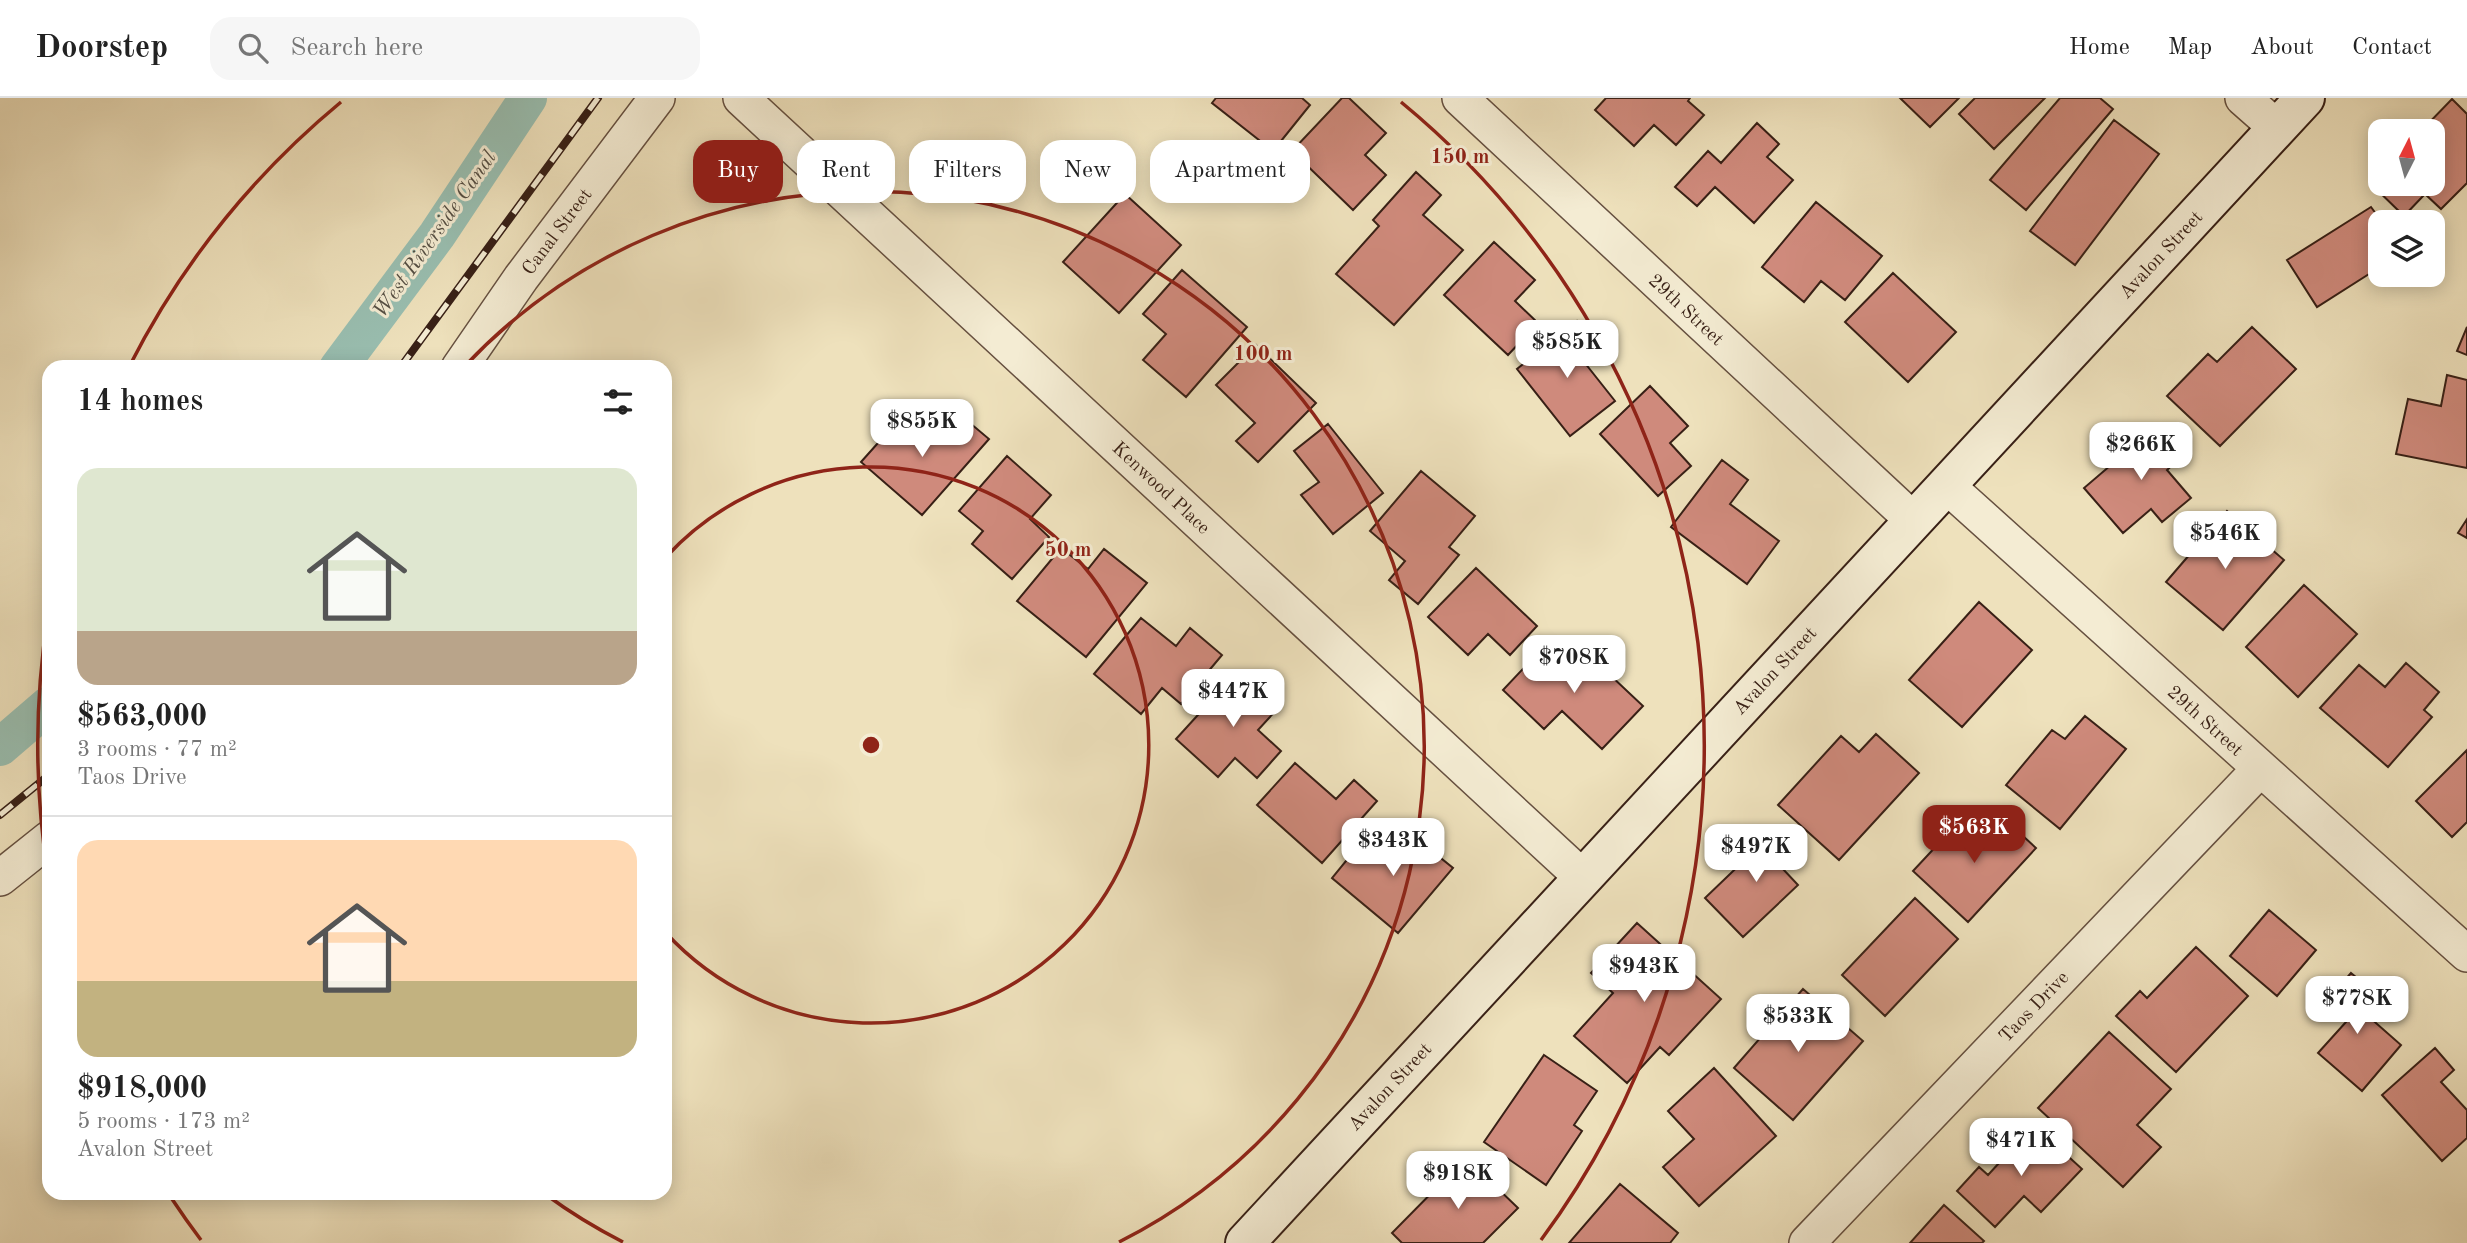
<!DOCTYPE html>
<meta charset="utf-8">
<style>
body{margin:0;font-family:"Old Standard TT",serif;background:#f6f6f6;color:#222;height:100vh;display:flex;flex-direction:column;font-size:26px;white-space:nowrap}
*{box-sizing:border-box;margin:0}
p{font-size:23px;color:#767676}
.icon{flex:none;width:38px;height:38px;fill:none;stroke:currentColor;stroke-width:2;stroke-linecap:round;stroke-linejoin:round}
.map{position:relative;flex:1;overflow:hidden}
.sheet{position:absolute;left:42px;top:262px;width:630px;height:840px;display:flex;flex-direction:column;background:#fff;border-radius:21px;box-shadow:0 4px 18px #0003}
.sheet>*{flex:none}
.hud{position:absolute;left:693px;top:42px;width:665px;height:63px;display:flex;gap:14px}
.needle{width:46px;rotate:6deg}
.controls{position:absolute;left:2368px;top:21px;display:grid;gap:14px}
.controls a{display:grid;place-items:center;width:77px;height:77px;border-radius:14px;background:#fff;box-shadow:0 4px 18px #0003;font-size:35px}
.price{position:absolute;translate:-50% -60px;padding:0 16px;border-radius:14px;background:#fff;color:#222;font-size:23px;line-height:46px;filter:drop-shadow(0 2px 4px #0008)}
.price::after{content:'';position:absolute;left:50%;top:42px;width:21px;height:16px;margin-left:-10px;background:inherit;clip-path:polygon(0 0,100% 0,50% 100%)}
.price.selected{background:#8f2418;color:#fff}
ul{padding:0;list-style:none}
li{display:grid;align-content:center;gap:14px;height:371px;padding:0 35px}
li+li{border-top:2px solid #e0e0e0}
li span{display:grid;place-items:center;height:217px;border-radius:21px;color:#555}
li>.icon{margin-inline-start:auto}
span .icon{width:126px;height:126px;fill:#fffc;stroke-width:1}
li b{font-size:30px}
h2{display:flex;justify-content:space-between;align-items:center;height:84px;padding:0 35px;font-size:30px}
.pill{padding:0 24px;border-radius:21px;background:#fff;box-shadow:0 4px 18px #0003;font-size:24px;line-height:63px}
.pill.selected{background:#8f2418;color:#fff}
header{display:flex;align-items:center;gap:42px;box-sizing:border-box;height:98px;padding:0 35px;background:#fff;border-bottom:2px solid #e0e0e0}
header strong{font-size:33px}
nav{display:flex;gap:38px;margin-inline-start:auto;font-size:24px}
.search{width:490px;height:63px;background:#f6f6f6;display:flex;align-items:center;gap:18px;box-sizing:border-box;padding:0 24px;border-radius:21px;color:#767676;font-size:26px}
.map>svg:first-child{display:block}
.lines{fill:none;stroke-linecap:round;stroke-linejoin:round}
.canal{stroke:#99beb0;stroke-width:38}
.building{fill:#cf8a7c;stroke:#382016;stroke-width:2}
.street-casing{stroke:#665040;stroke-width:38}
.secondary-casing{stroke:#382016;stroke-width:42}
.street{stroke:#f4ecd3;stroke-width:35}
.secondary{stroke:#f4ecd3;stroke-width:38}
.rail-casing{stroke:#382016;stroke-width:8}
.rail{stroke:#f4ecd3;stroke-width:5;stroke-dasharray:16;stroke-linecap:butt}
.ring{fill:none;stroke:#8f2418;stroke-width:3.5}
.labels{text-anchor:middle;stroke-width:6;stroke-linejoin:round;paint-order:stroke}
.street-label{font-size:19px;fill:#382016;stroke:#f4ecd3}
.water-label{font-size:21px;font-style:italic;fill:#554f44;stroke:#f4ecd3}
.centre{fill:#8f2418;stroke:#f4ecd3;stroke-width:3.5}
.ring-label{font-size:21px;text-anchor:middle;font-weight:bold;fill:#8f2418;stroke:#f4ecd3;stroke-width:6;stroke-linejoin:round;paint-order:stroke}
</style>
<header>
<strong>Doorstep</strong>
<div class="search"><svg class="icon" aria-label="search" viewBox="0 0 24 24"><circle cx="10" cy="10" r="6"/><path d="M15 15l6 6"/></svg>Search here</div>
<nav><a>Home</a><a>Map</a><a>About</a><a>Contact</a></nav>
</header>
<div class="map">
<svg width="2467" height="1145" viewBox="0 0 2467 1145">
<rect width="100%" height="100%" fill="#eee1bc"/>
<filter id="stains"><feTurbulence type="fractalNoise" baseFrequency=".00286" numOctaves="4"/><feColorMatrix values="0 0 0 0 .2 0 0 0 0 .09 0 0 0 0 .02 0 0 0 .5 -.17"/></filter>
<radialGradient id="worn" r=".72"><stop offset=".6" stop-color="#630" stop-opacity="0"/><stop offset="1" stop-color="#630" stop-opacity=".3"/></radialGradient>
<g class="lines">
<path class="canal" d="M338,270L437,137L528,0
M0,649L49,607"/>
</g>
<path class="building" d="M1216,0H1302L1310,7L1273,53L1212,5Z
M1342,0H1349L1386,35L1365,57L1386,77L1353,112L1292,53Z
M1606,0H1690L1688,3L1704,17L1676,47L1654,27L1634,48L1595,12Z
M1900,0H1959L1930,29Z
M1975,0H2045L1994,51L1959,16Z
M2060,0H2100L2113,11L2026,112L1990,82Z
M2452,1L2467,16V85L2441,111L2425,96L2404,118L2370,85L2380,74V86H2432V33H2421Z
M2114,22L2159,56L2075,167L2030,133Z
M1757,25L1779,46L1767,59L1793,82L1754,125L1715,89L1697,108L1675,89L1708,53L1721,65Z
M1416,74L1441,97L1423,117L1463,152L1394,227L1336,176L1379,128L1373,122Z
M1125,96L1181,147L1119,215L1063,164Z
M1816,104L1882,158L1845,202L1821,183L1804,204L1762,169Z
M2371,109L2382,124L2380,169L2317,209L2287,162Z
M1494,144L1535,182L1515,203L1538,225L1508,257L1444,197Z
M1182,172L1247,229L1186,299L1143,262L1166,236L1143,216Z
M1893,175L1956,234L1908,284L1845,224Z
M1577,223L1593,243L1577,255L1615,303L1570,338L1517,271Z
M2252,229L2296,271L2220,348L2167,298L2208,256L2217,264Z
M2467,229V257L2457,253Z
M1256,247L1316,305L1258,364L1236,343L1255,325L1216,287Z
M2447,277L2467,282V370L2396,356L2408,301L2441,308Z
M1650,288L1688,328L1670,345L1691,368L1658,398L1600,336Z
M911,308L952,344L970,325L989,341L922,417L861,364Z
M1328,326L1383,395L1333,436L1301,397L1319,384L1294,353Z
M2159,326L2185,356L2167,372L2191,400L2162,424L2151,411L2123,435L2084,390Z
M1007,358L1051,397L1030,421L1049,439L1012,481L972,446L983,433L959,413Z
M1722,362L1748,382L1730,406L1779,443L1747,486L1671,429Z
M1421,373L1475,418L1449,449L1459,457L1418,506L1389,482L1405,463L1370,433Z
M2227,413L2284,462L2223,532L2166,484Z
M2467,421V440L2458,435Z
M1061,450L1088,471L1104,451L1147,485L1086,559L1017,503Z
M1476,470L1537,528L1510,557L1488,536L1468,557L1428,519Z
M2304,487L2357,536L2298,599L2246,549Z
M1979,504L2032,552L1962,629L1909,582Z
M1141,520L1176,548L1190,530L1222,557L1181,606L1162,590L1141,616L1094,576Z
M1575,544L1643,608L1602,651L1562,613L1544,631L1503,592L1536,557L1550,570Z
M2406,565L2439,594L2424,612L2432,619L2388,669L2320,610L2359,567L2385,589Z
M1238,573L1279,609L1258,632L1281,653L1257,680L1235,660L1218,679L1176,641Z
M2085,618L2126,651L2060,731L2006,687L2052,632L2065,641Z
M1876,636L1919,675L1839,762L1778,707L1841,638L1859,654Z
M2467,652V724L2452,739L2416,703Z
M1295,665L1336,701L1354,682L1377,703L1322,765L1257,707Z
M1998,715L2036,750L1968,824L1913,773L1955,728L1972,744Z
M1778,730L1800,752L1782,770L1798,787L1743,839L1705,800Z
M1368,736L1394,757L1411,736L1453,770L1398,835L1332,780Z
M1915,800L1958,841L1885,918L1842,877Z
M2269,812L2316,852L2277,898L2230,858Z
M1637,825L1721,901L1669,957L1660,949L1627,985L1574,938L1613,895L1591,875Z
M2196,849L2248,898L2176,974L2116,918L2140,893L2147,900Z
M2351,875L2374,894L2360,911L2401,947L2362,993L2318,955L2346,924L2325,905Z
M1803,891L1863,943L1793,1022L1734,970Z
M2109,934L2171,991L2137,1027L2161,1049L2123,1089L2038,1010Z
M2435,950L2454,972L2441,984L2467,1012V1040L2442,1063L2382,997Z
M1544,957L1597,993L1574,1027L1582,1033L1546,1087L1484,1044Z
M1714,970L1776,1038L1699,1108L1663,1069L1694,1041L1668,1013Z
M2034,1027L2082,1071L2041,1114L2024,1098L1995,1129L1957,1093L1979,1069L1988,1077Z
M1466,1060L1518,1110L1483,1145H1402L1392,1135Z
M1620,1086L1678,1135L1670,1145H1569Z
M1944,1107L1984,1143L1982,1145H1910Z"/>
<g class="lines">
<defs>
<path id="street" d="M741,0L1582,779
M1460,0L1913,422
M2243,0L2277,30
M459,270L521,180L657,0
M1946,387L2467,856
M0,780L49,741
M1807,1145L2260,671"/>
<path id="secondary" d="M1245,1145L2305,0"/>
</defs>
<use href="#street" class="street-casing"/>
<use href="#secondary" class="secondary-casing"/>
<use href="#street" class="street"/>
<use href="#secondary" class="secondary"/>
<defs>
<path id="rail" d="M400,270L598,0
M0,717L49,677"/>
</defs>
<use href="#rail" class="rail-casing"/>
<use href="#rail" class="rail"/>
</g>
<g class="ring">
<path d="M666 459A278 278 0 1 1 666 835"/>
<path d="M623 1144A555 555 0 0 1 545 1096M465 268A555 555 0 1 1 1119 1144"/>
<path d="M201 1142A833 833 0 0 1 172 1101M48 777A833 833 0 0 1 48 517M129 269A833 833 0 0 1 341 4M1401 4A833 833 0 0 1 1541 1142"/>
</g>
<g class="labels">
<g class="street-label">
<text transform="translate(556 133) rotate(-53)" y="7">Canal Street</text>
<text transform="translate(2160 156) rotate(-47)" y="7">Avalon Street</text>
<text transform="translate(1687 211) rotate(43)" y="7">29th Street</text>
<text transform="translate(1162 389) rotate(43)" y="7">Kenwood Place</text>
<text transform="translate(1774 572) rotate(-47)" y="7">Avalon Street</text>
<text transform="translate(2206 622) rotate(42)" y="7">29th Street</text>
<text transform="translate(2033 908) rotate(-46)" y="7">Taos Drive</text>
<text transform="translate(1389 988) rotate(-47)" y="7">Avalon Street</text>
</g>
<g class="water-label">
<text transform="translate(434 136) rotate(-55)" y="7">West Riverside Canal</text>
</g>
</g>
<circle cx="871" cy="647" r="10" class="centre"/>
<g class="ring-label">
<text x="1460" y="65">150 m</text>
<text x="1263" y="262">100 m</text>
<text x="1068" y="458">50 m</text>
</g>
<rect width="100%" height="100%" filter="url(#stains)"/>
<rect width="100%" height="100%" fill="url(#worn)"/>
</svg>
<div class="controls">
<a><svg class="needle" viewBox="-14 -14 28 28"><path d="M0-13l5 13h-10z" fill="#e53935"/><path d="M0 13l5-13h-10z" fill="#767676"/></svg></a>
<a><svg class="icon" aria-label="layers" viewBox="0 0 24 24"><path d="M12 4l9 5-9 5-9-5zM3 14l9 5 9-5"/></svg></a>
</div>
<b class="price" style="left:1567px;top:282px">$585K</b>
<b class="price" style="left:922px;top:361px">$855K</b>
<b class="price" style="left:2141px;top:384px">$266K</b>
<b class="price" style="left:2225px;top:473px">$546K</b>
<b class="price" style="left:1574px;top:597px">$708K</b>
<b class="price" style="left:1233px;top:631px">$447K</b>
<b class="price selected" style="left:1974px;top:767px">$563K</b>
<b class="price" style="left:1393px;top:780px">$343K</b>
<b class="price" style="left:1756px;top:786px">$497K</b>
<b class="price" style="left:1644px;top:906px">$943K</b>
<b class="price" style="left:2357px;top:938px">$778K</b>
<b class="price" style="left:1798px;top:956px">$533K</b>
<b class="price" style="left:2021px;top:1080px">$471K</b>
<b class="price" style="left:1458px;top:1113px">$918K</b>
<div class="hud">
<a class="pill selected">Buy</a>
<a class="pill">Rent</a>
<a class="pill">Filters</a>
<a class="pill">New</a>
<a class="pill">Apartment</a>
</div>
<section class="sheet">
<h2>14 homes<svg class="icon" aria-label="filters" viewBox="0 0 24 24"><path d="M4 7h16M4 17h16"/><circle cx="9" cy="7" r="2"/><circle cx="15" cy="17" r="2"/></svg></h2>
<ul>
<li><span style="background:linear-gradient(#dfe7d0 75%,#b9a48a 0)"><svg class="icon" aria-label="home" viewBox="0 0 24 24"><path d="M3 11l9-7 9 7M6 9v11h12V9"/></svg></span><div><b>$563,000</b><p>3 rooms · 77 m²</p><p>Taos Drive</p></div></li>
<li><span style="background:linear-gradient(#ffd9b3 65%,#c2b280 0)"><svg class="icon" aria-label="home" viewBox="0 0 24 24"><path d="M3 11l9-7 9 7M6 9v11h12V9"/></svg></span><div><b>$918,000</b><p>5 rooms · 173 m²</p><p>Avalon Street</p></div></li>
</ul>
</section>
</div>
